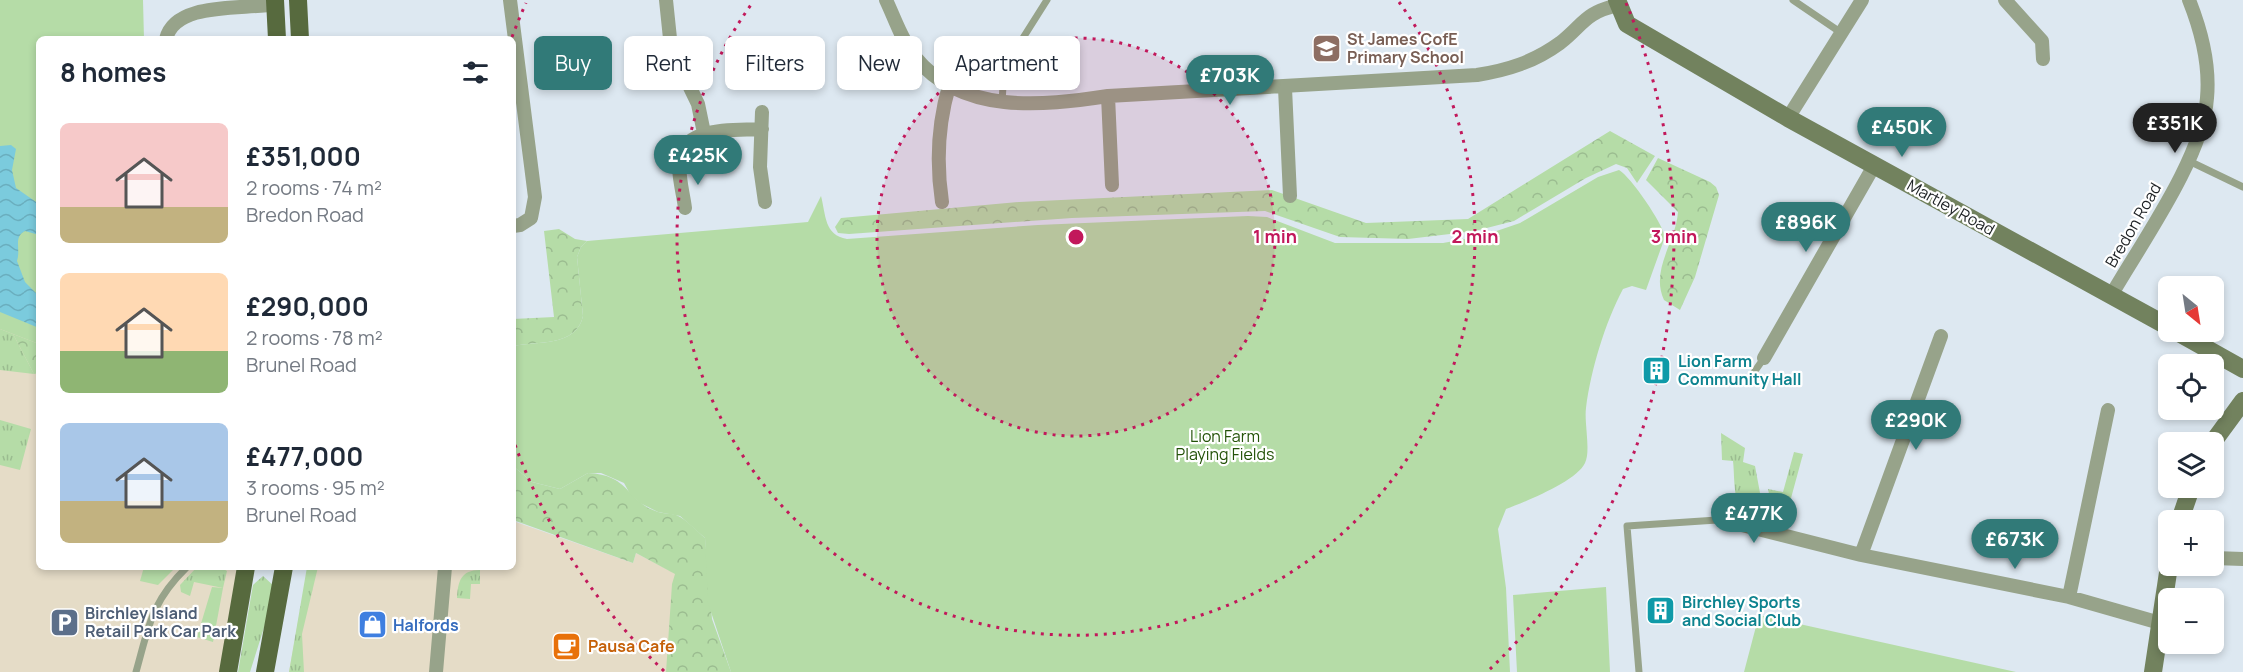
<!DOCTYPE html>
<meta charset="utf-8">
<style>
body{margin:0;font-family:Manrope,sans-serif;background:#f2f2f3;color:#1f2937;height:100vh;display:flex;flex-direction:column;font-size:22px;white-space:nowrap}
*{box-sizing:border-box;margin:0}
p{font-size:20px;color:#747a83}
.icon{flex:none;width:33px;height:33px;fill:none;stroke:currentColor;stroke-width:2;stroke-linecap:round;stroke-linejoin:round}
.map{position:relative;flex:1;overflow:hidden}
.sheet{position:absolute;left:36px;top:36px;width:480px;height:534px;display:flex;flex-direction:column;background:#fff;border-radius:9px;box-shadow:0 3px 9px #0003}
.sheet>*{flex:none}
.guide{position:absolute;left:534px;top:36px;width:570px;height:54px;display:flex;gap:12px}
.needle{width:39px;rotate:150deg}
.fabs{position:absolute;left:2158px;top:276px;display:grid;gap:12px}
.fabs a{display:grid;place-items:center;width:66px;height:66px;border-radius:9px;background:#fff;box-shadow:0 3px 9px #0003;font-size:30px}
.price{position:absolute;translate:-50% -51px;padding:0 14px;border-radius:21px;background:#317a78;color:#fff;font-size:20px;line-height:39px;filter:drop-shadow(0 2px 3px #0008)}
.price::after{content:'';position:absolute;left:50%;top:36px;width:18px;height:14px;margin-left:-9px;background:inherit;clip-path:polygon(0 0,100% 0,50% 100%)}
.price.current{background:#222;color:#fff}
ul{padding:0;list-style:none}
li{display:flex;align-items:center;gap:18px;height:150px;padding:0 24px}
li span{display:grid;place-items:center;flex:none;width:168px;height:120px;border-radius:9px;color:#555}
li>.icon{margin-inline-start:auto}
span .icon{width:72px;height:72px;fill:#fffc;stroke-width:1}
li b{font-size:26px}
h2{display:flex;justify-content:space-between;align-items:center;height:72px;padding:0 24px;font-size:26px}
.chip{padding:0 21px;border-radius:9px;background:#fff;box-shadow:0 3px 9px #0003;font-size:21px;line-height:54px}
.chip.current{background:#317a78;color:#fff}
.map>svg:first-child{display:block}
.commercial{fill:#e5dcc7}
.grass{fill:url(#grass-tufts)}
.forest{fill:url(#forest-crowns)}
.green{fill:#b5dca7}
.water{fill:url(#water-waves)}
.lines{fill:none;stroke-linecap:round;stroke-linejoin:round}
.lane{stroke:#97a38a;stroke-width:7}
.street{stroke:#97a38a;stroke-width:14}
.secondary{stroke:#72825e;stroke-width:18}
.primary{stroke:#576a3e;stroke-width:18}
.ring{fill:none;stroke:#c2185b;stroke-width:3;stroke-dasharray:3 6}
.labels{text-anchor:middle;stroke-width:4.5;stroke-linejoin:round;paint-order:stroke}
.education-label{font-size:16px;font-weight:bold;fill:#785e54;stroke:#fff;text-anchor:start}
.street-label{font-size:16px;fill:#1d2124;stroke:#fff}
.culture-label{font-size:16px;font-weight:bold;fill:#0d838f;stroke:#fff;text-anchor:start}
.park-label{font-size:16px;fill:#235208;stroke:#fff}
.service-label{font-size:16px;font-weight:bold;fill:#4e5e75;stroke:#fff;text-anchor:start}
.shop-label{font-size:16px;font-weight:bold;fill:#366cbe;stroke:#fff;text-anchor:start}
.food-label{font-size:16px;font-weight:bold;fill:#c56008;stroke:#fff;text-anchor:start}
.centre{fill:#c2185b;stroke:#fff;stroke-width:3}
.ring-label{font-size:18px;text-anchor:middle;font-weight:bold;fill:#c2185b;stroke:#fff;stroke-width:4.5;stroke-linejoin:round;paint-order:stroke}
</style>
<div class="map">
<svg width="2243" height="672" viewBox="0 0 2243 672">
<defs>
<pattern id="grass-tufts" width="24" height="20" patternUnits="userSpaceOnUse" patternTransform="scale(1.5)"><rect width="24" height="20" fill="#b5dca7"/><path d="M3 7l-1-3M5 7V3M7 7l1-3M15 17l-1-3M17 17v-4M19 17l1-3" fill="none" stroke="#9bbc90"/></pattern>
<pattern id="forest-crowns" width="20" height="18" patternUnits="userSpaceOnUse" patternTransform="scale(1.5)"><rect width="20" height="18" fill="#b5dca7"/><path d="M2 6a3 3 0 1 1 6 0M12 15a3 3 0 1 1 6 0" fill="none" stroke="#9bbc90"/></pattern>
<pattern id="water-waves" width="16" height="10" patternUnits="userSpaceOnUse" patternTransform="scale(1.5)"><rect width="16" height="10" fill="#7bcbdd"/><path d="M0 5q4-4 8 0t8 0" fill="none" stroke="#6aaebe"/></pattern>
</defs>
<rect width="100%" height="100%" fill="#dde8f1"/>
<path class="commercial" d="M0,286L39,307V567H246L229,672H0Z
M513,521L633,563L636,553L676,574L667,672H289L308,567H513Z"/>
<path class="grass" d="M0,329L13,334L34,374L0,370Z
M0,420L31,429L20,470L0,465Z
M1721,433L1745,448L1743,462L1755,466L1763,509L1773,527C1766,525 1755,524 1749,520C1732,510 1735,477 1733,461L1722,460Z
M1794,452L1803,454L1784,524L1771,503L1768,489L1783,492Z
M197,567H220L227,571L223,588L194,582L190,596L181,592L180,585Z
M307,567H318L302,634L304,672H289Z
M480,570V584H471L470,599L457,598C458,581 461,570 480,570Z
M263,576L275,587V593L250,672H238L253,585Z"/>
<path class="forest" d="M1610,131L1655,156L1637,183L1627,168L1616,164L1586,178L1514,221L1475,231L1408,239L1340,237L1265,211L1072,218L849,234L838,233L835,227L841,218L1019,202L1272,190L1366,223L1468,219Z
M1658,158L1710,182L1716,187L1719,195L1695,277L1680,310L1664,300C1650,270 1676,242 1678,212L1646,180Z
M559,229L575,239L587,241L581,247L577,257L583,316C576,347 538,341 513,346V319L554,317L544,231Z
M13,334L39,344V373L34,374Z
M513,466L532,482L560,489L588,473C631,475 625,501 658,512C664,514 670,513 676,515C686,519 697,531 705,538L712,619L731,672H666L672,584L675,574L636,553L633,563L513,520Z"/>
<path class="green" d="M0,0H143L144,39H39V344L0,329Z
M1619,170C1631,177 1663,224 1665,237L1646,290L1632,286L1623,289C1605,323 1591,369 1586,408C1584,423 1591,451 1585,463C1577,481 1525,502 1506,509L1498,529L1506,588L1510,672H731L708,603L705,538L680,516L658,512L640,503L630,494L624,483L601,473H588L560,489L532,482L513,466V346C538,341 576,347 583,316L577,257L581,247L587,241L808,222L821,196C826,215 824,235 847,239L1038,225L1248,216L1267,217L1335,243H1443L1482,236L1520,223L1598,177Z
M144,567H176L158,585L140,581Z
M212,587L223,588L213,642L197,637Z
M1606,587L1610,672H1517L1513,595Z
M1759,615L2016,672H1744Z"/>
<path class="water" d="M11,145L16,149L12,170L16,188L39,204V235L25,231C13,237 21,249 17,261L25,282L39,296V328L0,312V146Z"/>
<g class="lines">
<path class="lane" d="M1793,0L1840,32
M1002,103L1004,68L1047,0
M2189,161L2243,187
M1750,378L1764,358
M136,672C149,626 151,602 187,567
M1639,672L1627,526L1717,520L1730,522"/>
<path class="street" d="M510,0L535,197L531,218L520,225L513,226
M666,0L671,48L698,104L704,133
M886,0C895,19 902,41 915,57C962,115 1042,106 1108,96L1477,75C1508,70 1534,62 1560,43C1584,24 1584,13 1618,5
M2005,0L2042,41L2043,59
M166,39C175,1 243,10 275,4
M1285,88L1290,196
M1108,96L1112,185
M762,112L760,167L765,202
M1788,118L1862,0
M942,202C936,162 938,124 949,86
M685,208C683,192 677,173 680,157C687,125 738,131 762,129
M2112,294C2142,242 2203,157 2207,98C2210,65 2201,30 2189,0
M1764,358L1875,164
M1730,522L1861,555L2069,597L2160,623
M1861,555L1941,336
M2214,558L2243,559
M2069,597L2108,410
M436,672L445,567"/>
<path class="secondary" d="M1617,0L1627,24L1788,118L2169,327
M2177,332L2243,369
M2213,442L2243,401
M2180,520L2191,488
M2153,672L2169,566"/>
<path class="primary" d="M275,0L277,39
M298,0L300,39
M228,672L246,567
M265,672L284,567"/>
</g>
<circle cx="1076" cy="237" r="199" fill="#c2185b" fill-opacity=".12"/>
<g class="ring">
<circle cx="1076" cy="237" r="199"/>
<path d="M1399 2A399 399 0 1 1 753 2"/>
<path d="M664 671A598 598 0 0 1 514 442M512 37A598 598 0 0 1 526 3M1626 3A598 598 0 0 1 1488 671"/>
</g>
<defs>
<symbol id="school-square" viewBox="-11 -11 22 22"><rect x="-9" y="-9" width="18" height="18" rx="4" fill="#8d6e63" stroke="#fff"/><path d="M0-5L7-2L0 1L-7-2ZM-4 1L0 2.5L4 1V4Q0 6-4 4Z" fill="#fff"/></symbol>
<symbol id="building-square" viewBox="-11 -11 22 22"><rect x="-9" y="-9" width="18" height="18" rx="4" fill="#0f9aa8" stroke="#fff"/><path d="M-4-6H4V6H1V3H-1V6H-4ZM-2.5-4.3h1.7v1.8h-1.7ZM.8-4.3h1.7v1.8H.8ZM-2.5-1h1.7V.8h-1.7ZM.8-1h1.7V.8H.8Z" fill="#fff"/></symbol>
<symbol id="parking-square" viewBox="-11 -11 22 22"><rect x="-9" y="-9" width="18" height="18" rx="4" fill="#5c6f8a" stroke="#fff"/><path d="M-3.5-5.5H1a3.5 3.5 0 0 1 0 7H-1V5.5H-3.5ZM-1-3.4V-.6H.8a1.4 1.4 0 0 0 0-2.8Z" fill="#fff"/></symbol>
<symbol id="shop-square" viewBox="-11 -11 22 22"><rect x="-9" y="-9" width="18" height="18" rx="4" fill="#3f7fe0" stroke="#fff"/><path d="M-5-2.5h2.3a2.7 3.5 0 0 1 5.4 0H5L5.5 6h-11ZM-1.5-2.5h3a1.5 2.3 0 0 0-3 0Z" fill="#fff"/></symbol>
<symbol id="cafe-square" viewBox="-11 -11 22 22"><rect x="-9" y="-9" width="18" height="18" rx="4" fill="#e8710a" stroke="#fff"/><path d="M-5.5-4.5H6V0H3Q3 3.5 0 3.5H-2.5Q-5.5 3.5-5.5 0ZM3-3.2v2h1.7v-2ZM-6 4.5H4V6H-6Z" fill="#fff"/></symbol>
</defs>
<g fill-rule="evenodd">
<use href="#school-square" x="1310" y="32" width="33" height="33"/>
<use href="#building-square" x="1640" y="354" width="33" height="33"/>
<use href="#building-square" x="1644" y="594" width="33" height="33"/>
<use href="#parking-square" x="48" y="606" width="33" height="33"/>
<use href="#shop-square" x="356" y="608" width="33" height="33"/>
<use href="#cafe-square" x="550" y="630" width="33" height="33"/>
</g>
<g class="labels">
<g class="education-label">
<text x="1347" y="45">St James CofE<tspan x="1347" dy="18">Primary School</tspan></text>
</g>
<g class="street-label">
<text transform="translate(1951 207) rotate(29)" y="6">Martley Road</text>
<text transform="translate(2133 225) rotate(-60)" y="6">Bredon Road</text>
</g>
<g class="culture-label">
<text x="1678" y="367">Lion Farm<tspan x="1678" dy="18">Community Hall</tspan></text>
<text x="1682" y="608">Birchley Sports<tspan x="1682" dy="18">and Social Club</tspan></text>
</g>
<g class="park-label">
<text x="1225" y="442">Lion Farm<tspan x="1225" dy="18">Playing Fields</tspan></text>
</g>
<g class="service-label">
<text x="85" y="619">Birchley Island<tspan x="85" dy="18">Retail Park Car Park</tspan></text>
</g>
<g class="shop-label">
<text x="393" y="631">Halfords</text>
</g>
<g class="food-label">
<text x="588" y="652">Pausa Cafe</text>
</g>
</g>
<circle cx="1076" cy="237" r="9" class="centre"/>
<g class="ring-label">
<text x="1275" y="243">1 min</text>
<text x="1475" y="243">2 min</text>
<text x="1674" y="243">3 min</text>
</g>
</svg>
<div class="fabs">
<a><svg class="needle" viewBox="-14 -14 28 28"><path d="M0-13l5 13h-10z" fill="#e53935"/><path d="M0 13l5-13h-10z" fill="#747a83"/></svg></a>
<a><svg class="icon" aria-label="locate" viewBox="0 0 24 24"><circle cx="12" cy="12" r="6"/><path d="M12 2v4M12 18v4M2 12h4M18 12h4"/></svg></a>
<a><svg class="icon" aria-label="layers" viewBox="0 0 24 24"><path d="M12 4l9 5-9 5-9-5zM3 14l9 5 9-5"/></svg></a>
<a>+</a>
<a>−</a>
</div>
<b class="price" style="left:1230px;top:106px">£703K</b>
<b class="price current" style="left:2175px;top:154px">£351K</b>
<b class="price" style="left:1902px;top:158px">£450K</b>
<b class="price" style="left:698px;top:186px">£425K</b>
<b class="price" style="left:1806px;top:253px">£896K</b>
<b class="price" style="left:1916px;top:451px">£290K</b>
<b class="price" style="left:1754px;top:544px">£477K</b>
<b class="price" style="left:2015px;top:570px">£673K</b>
<div class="guide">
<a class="chip current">Buy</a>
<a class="chip">Rent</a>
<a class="chip">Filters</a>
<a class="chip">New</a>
<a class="chip">Apartment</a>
</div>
<section class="sheet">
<h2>8 homes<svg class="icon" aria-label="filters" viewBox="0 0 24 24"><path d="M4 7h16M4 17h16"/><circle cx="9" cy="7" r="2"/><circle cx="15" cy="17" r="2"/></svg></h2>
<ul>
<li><span style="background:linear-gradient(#f6c9c9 70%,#c2b280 0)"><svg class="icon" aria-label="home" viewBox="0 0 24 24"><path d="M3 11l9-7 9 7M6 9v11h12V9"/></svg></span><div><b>£351,000</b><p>2 rooms · 74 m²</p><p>Bredon Road</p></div></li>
<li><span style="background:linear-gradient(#ffd9b3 65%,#8fb573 0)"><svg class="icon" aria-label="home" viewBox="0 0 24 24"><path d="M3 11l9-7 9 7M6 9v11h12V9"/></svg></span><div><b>£290,000</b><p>2 rooms · 78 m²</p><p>Brunel Road</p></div></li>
<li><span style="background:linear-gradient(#a9c7e8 65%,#c2b280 0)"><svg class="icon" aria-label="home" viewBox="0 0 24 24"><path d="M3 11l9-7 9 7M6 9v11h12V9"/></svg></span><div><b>£477,000</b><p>3 rooms · 95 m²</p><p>Brunel Road</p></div></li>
</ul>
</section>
</div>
